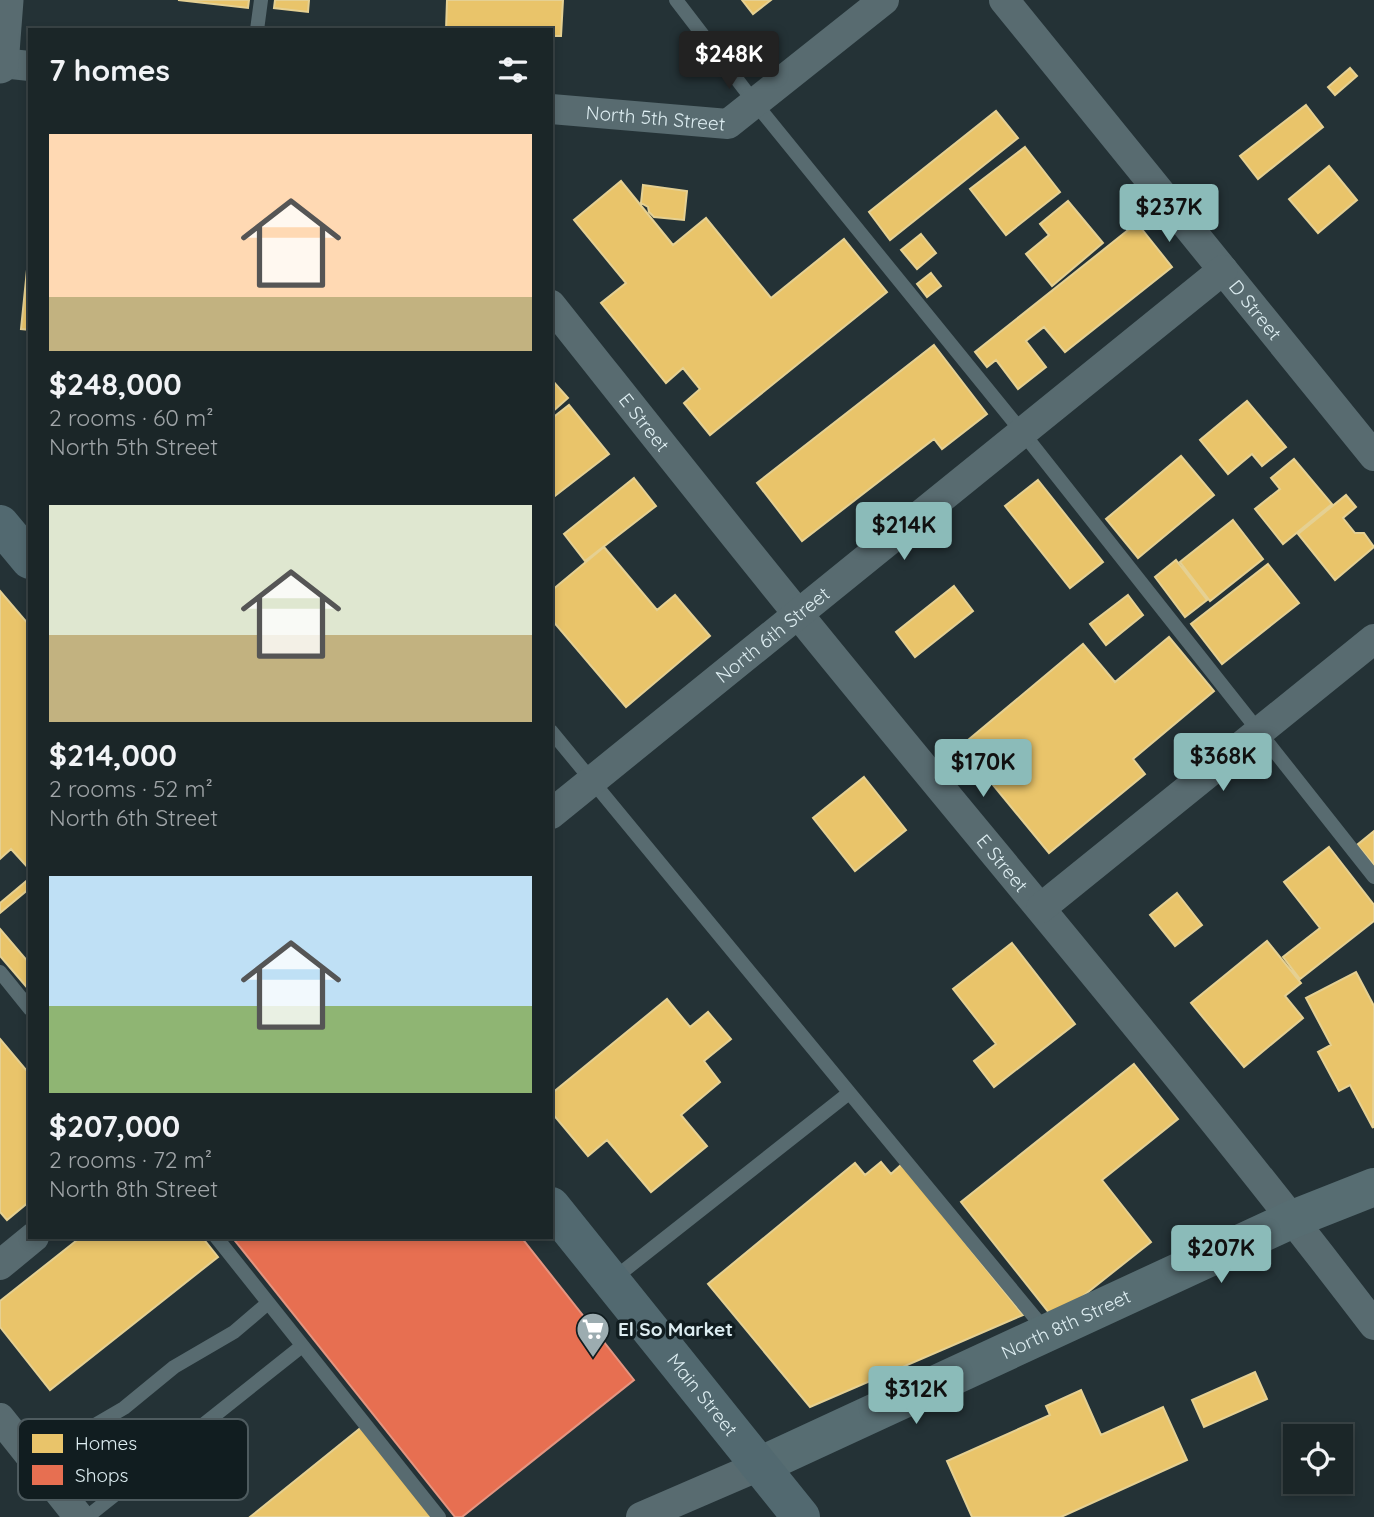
<!DOCTYPE html>
<meta charset="utf-8">
<style>
body{margin:0;font-family:Quicksand,sans-serif;background:#242e30;color:#f1f3f6;height:100vh;display:flex;flex-direction:column;font-size:26px;white-space:nowrap}
*{box-sizing:border-box;margin:0}
p{font-size:23px;color:#a0a5a8}
.icon{flex:none;width:38px;height:38px;fill:none;stroke:currentColor;stroke-width:2;stroke-linecap:round;stroke-linejoin:round}
.map{position:relative;flex:1;overflow:hidden}
.details{position:absolute;left:28px;top:28px;width:525px;height:1211px;display:flex;flex-direction:column;background:#1b2628;border-radius:0px;box-shadow:0 4px 10px #0003,0 0 0 2px #394345}
.details>*{flex:none}
.controls{position:absolute;left:1283px;top:1424px;display:grid;gap:14px}
.controls a{display:grid;place-items:center;width:70px;height:70px;border-radius:0px;background:#1b2628;box-shadow:0 4px 10px #0003,0 0 0 2px #394345;font-size:35px}
.price{position:absolute;translate:-50% -60px;padding:0 16px;border-radius:7px;background:#8bbbb9;color:#111;font-size:23px;line-height:46px;filter:drop-shadow(0 2px 4px #0008)}
.price::after{content:'';position:absolute;left:50%;top:42px;width:21px;height:16px;margin-left:-10px;background:inherit;clip-path:polygon(0 0,100% 0,50% 100%)}
.price.active{background:#222;color:#fff}
ul{padding:0;list-style:none}
li{display:grid;align-content:center;gap:14px;height:371px;padding:0 21px}
li span{display:grid;place-items:center;height:217px;border-radius:0px;color:#555}
li>.icon{margin-inline-start:auto}
span .icon{width:126px;height:126px;fill:#fffc;stroke-width:1}
li b{font-size:30px}
h2{display:flex;justify-content:space-between;align-items:center;height:84px;padding:0 21px;font-size:30px}
.map>svg:first-child{display:block}
.homes{fill:#e9c46a;stroke:#e5d092;stroke-width:2}
.shops{fill:#e76f51;stroke:#e49581;stroke-width:2}
.lines{fill:none;stroke-linecap:round;stroke-linejoin:round}
.service{stroke:#586b70;stroke-width:14}
.minor{stroke:#586b70;stroke-width:30}
.tertiary{stroke:#586b70;stroke-width:37}
.secondary{stroke:#576d72;stroke-width:38}
.primary{stroke:#526970;stroke-width:38}
.labels{text-anchor:middle;stroke-width:7;stroke-linejoin:round;paint-order:stroke}
.street-label{font-size:19px;fill:#ddedf1;stroke:#111d20}
.poi-label{font-size:19px;font-weight:bold;fill:#ddedf1;stroke:#111d20;text-anchor:start}
.key{fill:#111d20;stroke:#4e5b5f;stroke-width:2}
.key-label{font-size:19px;fill:#ddedf1}
</style>
<div class="map">
<svg width="1374" height="1517" viewBox="0 0 1374 1517">
<rect width="100%" height="100%" fill="#243236"/>
<path class="homes" d="M178,0H249L248,8Z
M275,0H309L308,12L274,8Z
M447,0H563L561,36H551V30H446Z
M742,0H771L753,14Z
M1350,68L1357,76L1335,95L1328,87Z
M1306,105L1323,127L1258,179L1240,156Z
M996,111L1018,138L890,240L869,212Z
M1025,147L1060,192L1006,235L970,189Z
M1329,166L1357,200L1318,233L1289,199Z
M621,181L673,245L706,218L771,298L844,239L887,292L710,435L684,403L700,389L683,368L666,383L601,303L626,283L574,220Z
M643,185L687,191L684,220L654,217L649,212L648,207L641,203Z
M1068,201L1103,243L1052,286L1026,254L1049,235L1040,224Z
M1137,223L1172,267L1065,352L1044,327L1026,341L1046,367L1018,389L996,360L987,367L975,352Z
M921,234L936,253L917,269L901,250Z
M30,240V330L21,329Z
M931,273L941,286L927,297L917,284Z
M934,345L987,414L942,449L934,439L802,541L757,483Z
M551,379L568,398L551,413Z
M1247,401L1286,447L1262,466L1252,454L1228,474L1200,440Z
M569,405L609,454L551,499V419Z
M1181,456L1214,495L1138,558L1106,519Z
M1294,459L1332,504L1283,544L1255,509L1280,489L1271,478Z
M634,478L656,506L585,561L564,534Z
M1038,480L1103,562L1070,588L1005,506Z
M1346,495L1356,507L1343,518L1355,533H1364L1374,547L1335,580L1298,534Z
M1233,520L1263,559L1210,601L1180,562Z
M604,547L657,610L675,595L710,636L626,707L551,619V591Z
M1176,560L1207,600L1185,617L1155,577Z
M1268,564L1299,603L1222,664L1191,624Z
M954,586L973,611L915,657L896,632Z
M0,591L30,626V870L11,849L0,859Z
M1128,595L1143,615L1106,645L1090,624Z
M1169,637L1214,691L1133,759L1145,774L1049,853L961,746L1083,644L1115,682Z
M864,777L906,830L855,871L813,818Z
M1374,831V865L1357,845Z
M1329,847L1374,905V921L1300,979L1283,957L1320,928L1284,882Z
M30,878V888L0,913V903Z
M1177,893L1202,925L1175,946L1150,915Z
M0,929L30,964V991L0,956Z
M1267,941L1301,983L1285,996L1303,1018L1244,1067L1191,1003Z
M1012,943L1075,1024L994,1087L974,1061L996,1044L953,989Z
M1356,972L1374,1006L1373,1128L1350,1085L1339,1091L1318,1052L1331,1045L1306,998Z
M667,999L690,1027L708,1012L731,1039L704,1061L720,1082L681,1115L707,1146L651,1192L607,1140L588,1156L551,1112V1094Z
M0,1039L26,1070L30,1067V1201L7,1220L0,1212Z
M1134,1064L1178,1119L1102,1180L1151,1242L1054,1319L961,1202Z
M881,1162L891,1174L902,1164L1023,1315L810,1407L708,1284L855,1163L865,1175Z
M81,1237H202L218,1257L50,1390L0,1327V1301Z
M1255,1372L1267,1399L1204,1427L1192,1400Z
M1081,1390L1101,1435L1163,1407L1187,1460L1061,1517H972L947,1461L1050,1415L1046,1406Z
M363,1426L434,1517H250Z"/>
<path class="shops" d="M232,1237H521L634,1380L462,1517H455Z"/>
<g class="lines">
<path class="service" d="M676,0L755,103L1023,433L1374,877
M257,30L261,0
M551,731L1046,1331
M0,972L30,1009
M216,1237L439,1517
M612,1280L849,1093
M38,1466L88,1429L124,1408L174,1367L234,1332L268,1303
M87,1517L302,1346"/>
<g class="minor">
<path id="s1" d="M1004,0L1374,456"/>
<path d="M0,63L30,66"/>
<path id="s2" d="M551,109L728,124L884,0"/>
<path id="s3" d="M551,305C633,408 715,512 798,614C990,851 1189,1082 1374,1325"/>
<path id="s4" d="M551,814L1223,270"/>
<path d="M1041,908L1374,639"/>
<path d="M0,1265L34,1237"/>
<path d="M0,1418L79,1517"/>
<path d="M641,1517L759,1466"/>
</g>
<path class="tertiary" d="M0,65L5,0"/>
<path class="secondary" id="s5" d="M759,1466L1293,1219L1374,1187"/>
<g class="primary">
<path d="M0,524L30,560"/>
<path id="s6" d="M551,1206L801,1517"/>
</g>
</g>
<defs>
<symbol id="supermarket-pin" viewBox="-11 -11 22 30"><path d="M0 17L-7.5 6A9.5 9.5 0 1 1 7.5 6Z" fill="#9cacb0" stroke="#111d20"/><path d="M-6-5.5h2.5l.6 2H6L4.5 2H-2.5L-4.4-4H-6ZM-1.5 3.2a1.3 1.3 0 1 0 .1 0ZM3 3.2a1.3 1.3 0 1 0 .1 0Z" fill="#fff"/></symbol>
</defs>
<g fill-rule="evenodd">
<use href="#supermarket-pin" x="574" y="1310" width="38" height="52"/>
</g>
<g class="labels">
<g class="street-label">
<text dy="7" stroke="none"><textPath href="#s2" startOffset="105">North 5th Street</textPath></text>
<text dy="7" stroke="none"><textPath href="#s1" startOffset="399">D Street</textPath></text>
<text dy="7" stroke="none"><textPath href="#s3" startOffset="150">E Street</textPath></text>
<text dy="7" stroke="none"><textPath href="#s4" startOffset="285">North 6th Street</textPath></text>
<text dy="7" stroke="none"><textPath href="#s3" startOffset="718">E Street</textPath></text>
<text dy="7" stroke="none"><textPath href="#s5" startOffset="338">North 8th Street</textPath></text>
<text dy="7" stroke="none"><textPath href="#s6" startOffset="242">Main Street</textPath></text>
</g>
<g class="poi-label">
<text x="618" y="1336">El So Market</text>
</g>
</g>
<rect x="18" y="1419" width="230" height="81" rx="10" class="key"/>
<rect x="32" y="1434" width="31" height="19" fill="#e9c46a"/>
<rect x="32" y="1465" width="31" height="20" fill="#e76f51"/>
<g class="key-label">
<text x="75" y="1450">Homes</text>
<text x="75" y="1482">Shops</text>
</g>
</svg>
<div class="controls">
<a><svg class="icon" aria-label="locate" viewBox="0 0 24 24"><circle cx="12" cy="12" r="6"/><path d="M12 2v4M12 18v4M2 12h4M18 12h4"/></svg></a>
</div>
<b class="price active" style="left:729px;top:91px">$248K</b>
<b class="price" style="left:1169px;top:244px">$237K</b>
<b class="price" style="left:904px;top:562px">$214K</b>
<b class="price" style="left:1223px;top:793px">$368K</b>
<b class="price" style="left:983px;top:799px">$170K</b>
<b class="price" style="left:1221px;top:1285px">$207K</b>
<b class="price" style="left:916px;top:1426px">$312K</b>
<section class="details">
<h2>7 homes<svg class="icon" aria-label="filters" viewBox="0 0 24 24"><path d="M4 7h16M4 17h16"/><circle cx="9" cy="7" r="2"/><circle cx="15" cy="17" r="2"/></svg></h2>
<ul>
<li><span style="background:linear-gradient(#ffd9b3 75%,#c2b280 0)"><svg class="icon" aria-label="home" viewBox="0 0 24 24"><path d="M3 11l9-7 9 7M6 9v11h12V9"/></svg></span><div><b>$248,000</b><p>2 rooms · 60 m²</p><p>North 5th Street</p></div></li>
<li><span style="background:linear-gradient(#dfe7d0 60%,#c2b280 0)"><svg class="icon" aria-label="home" viewBox="0 0 24 24"><path d="M3 11l9-7 9 7M6 9v11h12V9"/></svg></span><div><b>$214,000</b><p>2 rooms · 52 m²</p><p>North 6th Street</p></div></li>
<li><span style="background:linear-gradient(#bfe0f5 60%,#8fb573 0)"><svg class="icon" aria-label="home" viewBox="0 0 24 24"><path d="M3 11l9-7 9 7M6 9v11h12V9"/></svg></span><div><b>$207,000</b><p>2 rooms · 72 m²</p><p>North 8th Street</p></div></li>
</ul>
</section>
</div>
